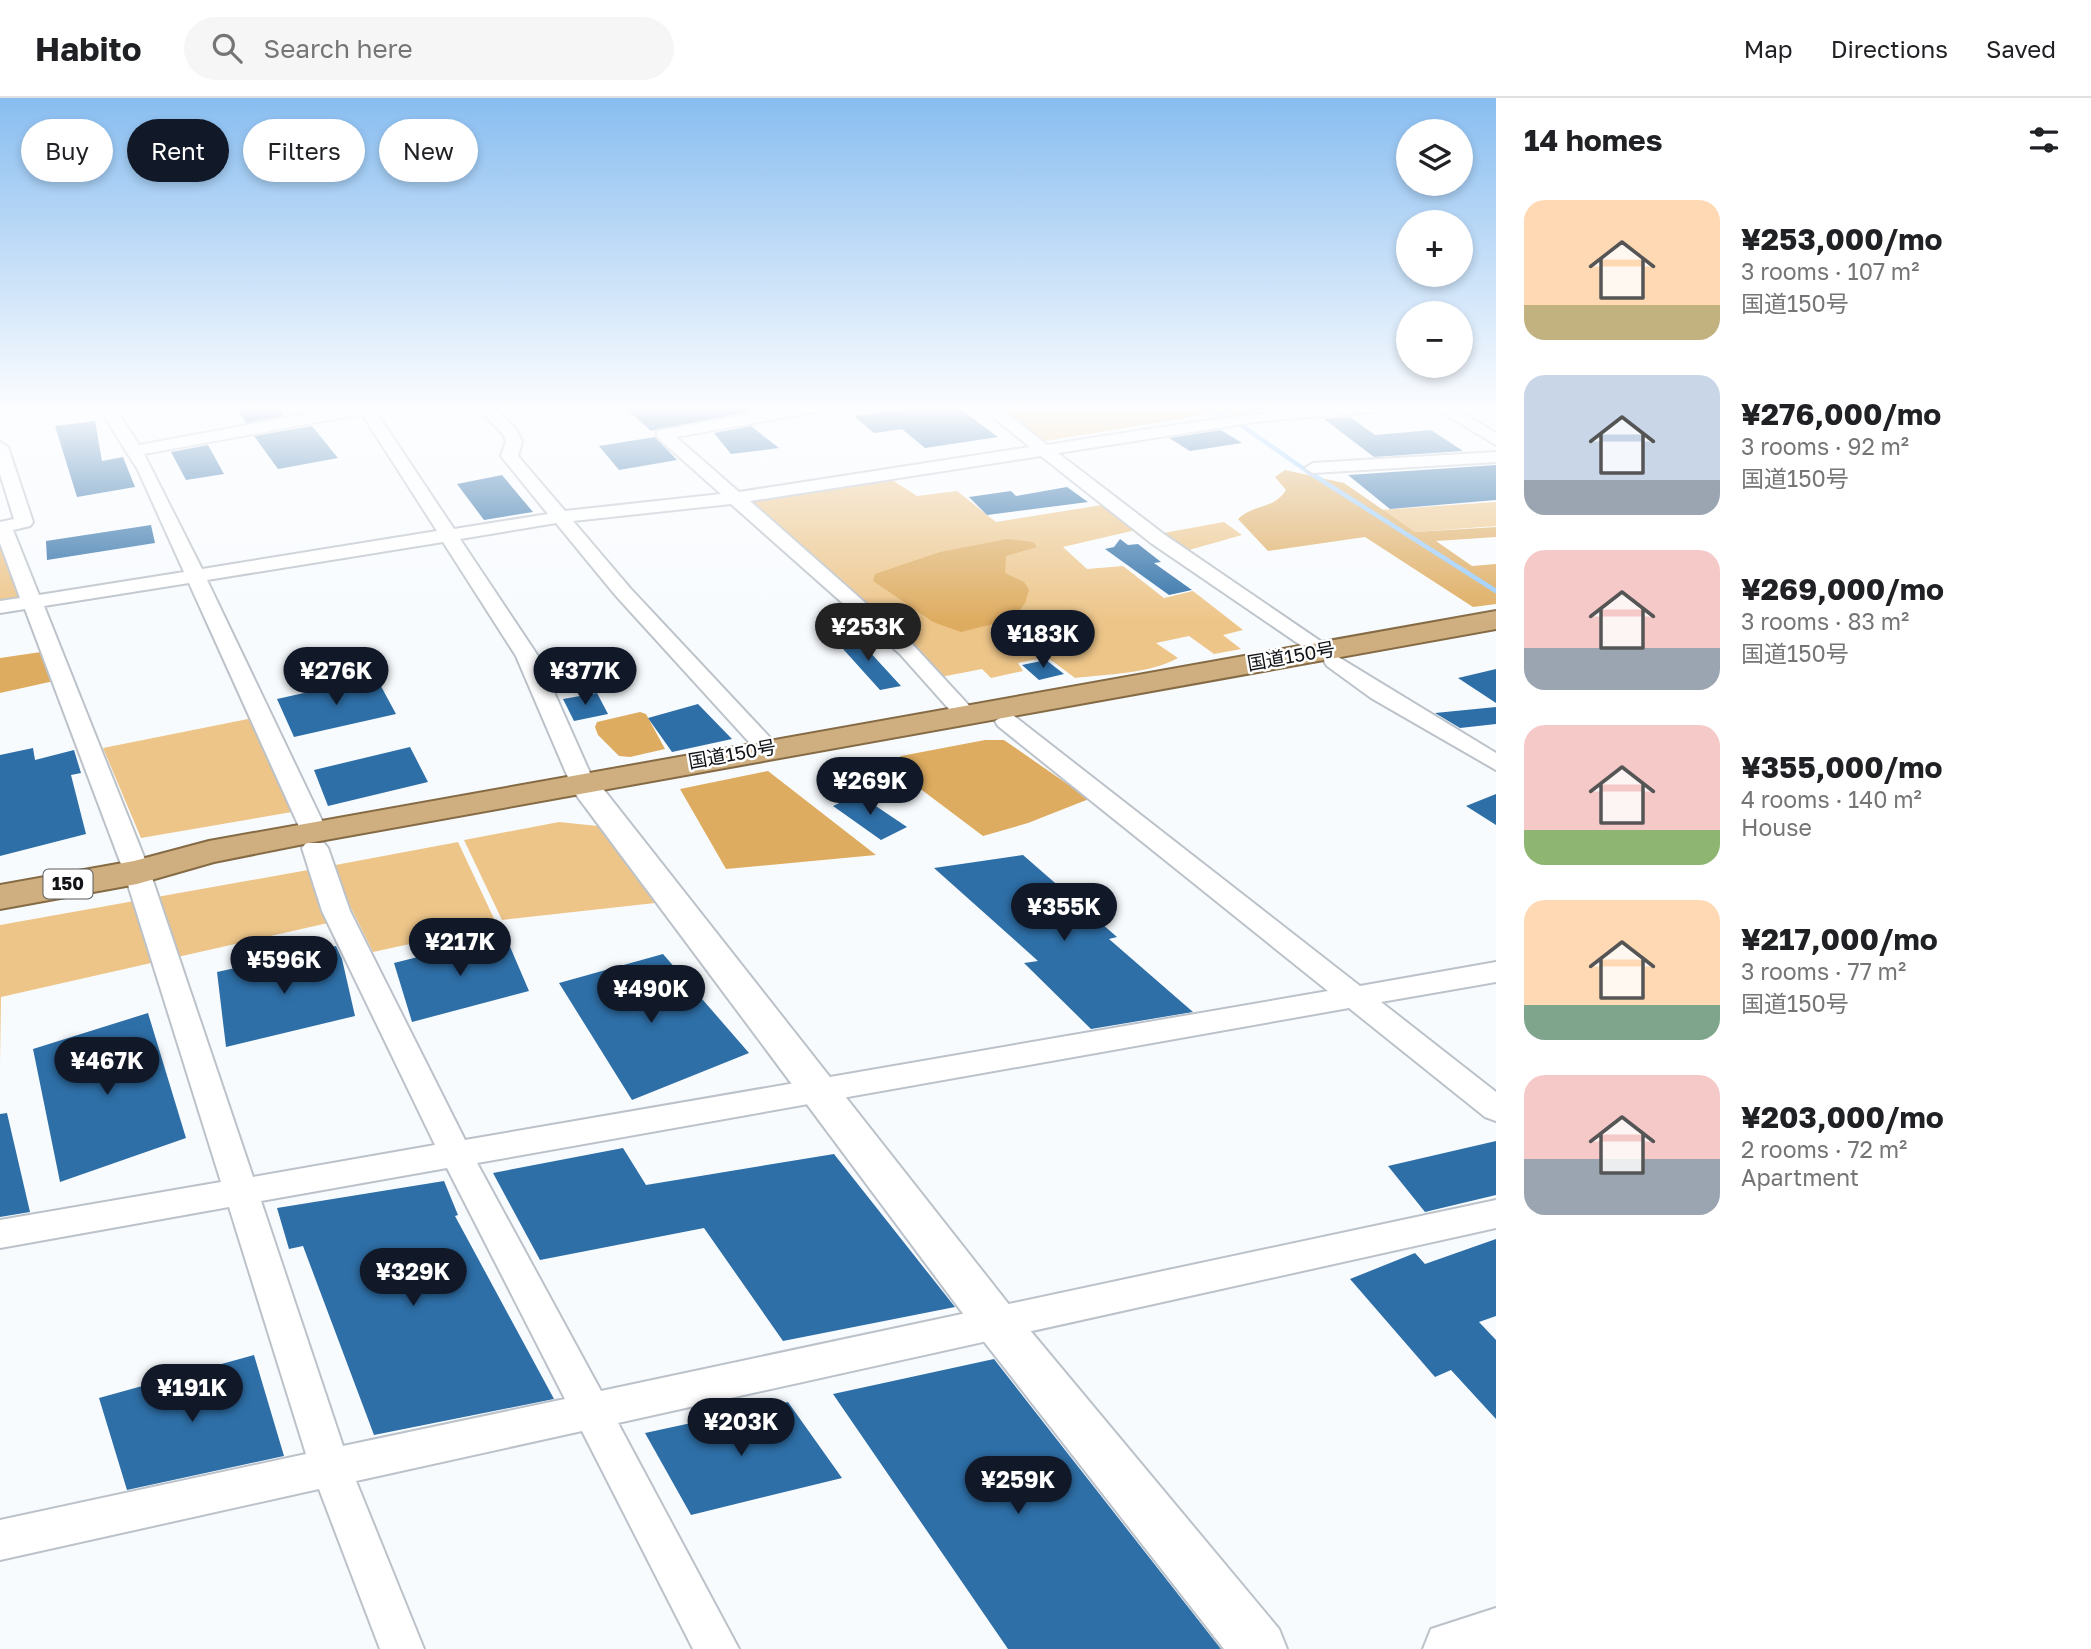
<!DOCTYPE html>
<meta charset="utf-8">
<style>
body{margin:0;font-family:"Golos Text","Noto Sans JP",sans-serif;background:#f6f6f6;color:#202124;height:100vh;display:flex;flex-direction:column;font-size:26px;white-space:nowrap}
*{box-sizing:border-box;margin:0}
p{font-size:23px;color:#757577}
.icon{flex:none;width:38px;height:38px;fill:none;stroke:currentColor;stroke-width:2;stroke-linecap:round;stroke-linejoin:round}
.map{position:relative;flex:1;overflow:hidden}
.side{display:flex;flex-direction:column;background:#fff;width:595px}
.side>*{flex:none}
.banner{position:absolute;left:21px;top:21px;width:665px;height:63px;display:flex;gap:14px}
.fabs{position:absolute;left:1396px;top:21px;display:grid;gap:14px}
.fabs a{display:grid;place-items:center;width:77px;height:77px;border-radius:50%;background:#fff;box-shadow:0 4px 10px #0003;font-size:35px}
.price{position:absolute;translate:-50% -60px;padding:0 16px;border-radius:24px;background:#111827;color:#fff;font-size:23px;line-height:46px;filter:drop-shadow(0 2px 4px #0008)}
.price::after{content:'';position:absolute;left:50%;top:42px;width:21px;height:16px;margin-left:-10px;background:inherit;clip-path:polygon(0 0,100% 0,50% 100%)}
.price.selected{background:#222;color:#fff}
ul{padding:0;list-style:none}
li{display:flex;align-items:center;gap:21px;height:175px;padding:0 28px}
li span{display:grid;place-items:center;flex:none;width:196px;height:140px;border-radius:21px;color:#555}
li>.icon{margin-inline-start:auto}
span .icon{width:84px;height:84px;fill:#fffc;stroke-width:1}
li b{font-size:30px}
h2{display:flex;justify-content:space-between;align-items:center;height:84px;padding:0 28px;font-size:30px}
.chip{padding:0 24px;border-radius:32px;background:#fff;box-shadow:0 4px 10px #0003;font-size:24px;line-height:63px}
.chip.selected{background:#111827;color:#fff}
header{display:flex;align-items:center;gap:42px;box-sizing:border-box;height:98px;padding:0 35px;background:#fff;border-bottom:2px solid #e0e0e0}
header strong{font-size:33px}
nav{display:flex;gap:38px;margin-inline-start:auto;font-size:24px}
.search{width:490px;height:63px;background:#f6f6f6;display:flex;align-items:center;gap:18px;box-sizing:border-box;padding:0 24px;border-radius:38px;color:#757577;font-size:26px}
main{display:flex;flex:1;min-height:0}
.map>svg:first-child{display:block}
.green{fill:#edc589}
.forest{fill:#deac60}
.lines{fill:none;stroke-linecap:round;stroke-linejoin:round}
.stream{stroke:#98cbfd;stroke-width:4.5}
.building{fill:#2e6fa7}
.minor-casing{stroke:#bbc2c9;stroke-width:4}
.tertiary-casing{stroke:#bbc2c9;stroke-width:4}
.trunk-casing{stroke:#856b45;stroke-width:4}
.minor{fill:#fff;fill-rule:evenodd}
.tertiary{fill:#fff;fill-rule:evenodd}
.trunk{fill:#cfaf7f;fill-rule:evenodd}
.labels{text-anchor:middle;stroke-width:5;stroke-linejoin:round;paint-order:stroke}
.shield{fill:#fff;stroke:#585a5c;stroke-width:2}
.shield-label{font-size:18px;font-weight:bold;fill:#111316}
.street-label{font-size:19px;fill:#111316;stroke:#fff}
</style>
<header>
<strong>Habito</strong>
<div class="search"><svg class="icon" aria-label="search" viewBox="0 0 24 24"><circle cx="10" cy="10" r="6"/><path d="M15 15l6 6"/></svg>Search here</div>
<nav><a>Map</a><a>Directions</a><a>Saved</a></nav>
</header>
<main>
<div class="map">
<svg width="1496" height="1551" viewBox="0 0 1496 1551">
<rect width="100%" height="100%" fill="#f8fbfe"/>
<path class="green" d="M998,307H1270L1272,309L1239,317L1215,315L1045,343Z
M889,380L917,398L957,393L996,424L1102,407L1140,431L1063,449L1087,471L1123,468L1164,500L1193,493L1243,532L1223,537L1241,551L1214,556L1189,538L1156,545L1178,560C1149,576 1108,576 1075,580L1047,559L1018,565L1023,573L991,580L982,571L941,579L750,402Z
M1496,404V428L1415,434L1380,412Z
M1224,424L1242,437L1182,454L1158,436Z
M0,440L19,500L0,504Z
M253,620L304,712L141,740L103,650Z
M559,724L598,728L655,805L502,822L464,742Z
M458,744L497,827L373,854L330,768Z
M308,772L328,825L1,899L0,966V827Z"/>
<path class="forest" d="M1285,372L1344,385L1415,434L1496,429V439L1436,443L1472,468L1496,466V506L1473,509L1365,439L1268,453L1238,421C1255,405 1272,413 1286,392L1275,379Z
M1007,441L1033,444L1037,449L1006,458L1005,475L1024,484L1029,492L1025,505L1013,521L961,534L933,524L873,483L875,476L940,454Z
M41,554L54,583L0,595V560Z
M640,614L646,616L665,651L630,659L619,658L598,637L595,629L597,624Z
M985,642H1004L1089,701L1028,725L983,738L890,668L901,658Z
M768,673L876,757L726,771L680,691Z"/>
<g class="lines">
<path class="stream" d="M1200,307L1226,320
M1238,325L1307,373L1496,493"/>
</g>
<path class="building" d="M235,307H276L284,318L246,325Z
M622,307H746V314L651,333Z
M931,307H955L998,339L925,350L902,331L874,335L854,318Z
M1350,319L1375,337L1431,332L1463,353L1374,359L1324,321Z
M95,323L102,363L123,359L135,389L77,399L55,328Z
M312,328L338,360L278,371L254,338Z
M751,328L779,350L731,356L714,335Z
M1221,332L1242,345L1190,353L1169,340Z
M655,339L677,362L619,372L599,348Z
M208,347L224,376L186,382L171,354Z
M1496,367V402L1390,411L1348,377Z
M502,377L533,414L484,422L457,386Z
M1067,389L1088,404L987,417L969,399L1011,393L1016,398Z
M151,427L155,445L47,462L46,443Z
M1120,441L1128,447L1138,446L1161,464L1154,465L1192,492L1169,497L1105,451L1114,449Z
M856,539L901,588L880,592L835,542Z
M1046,562L1064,576L1039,582L1022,567Z
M1496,571V605L1458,580Z
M376,579L396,616L294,639L277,601Z
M597,595L608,616L574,623L563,601Z
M698,606L732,641L672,654L648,620Z
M1496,609V626L1460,630L1435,615Z
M410,649L428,684L328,708L314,672Z
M33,650L35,662L74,652L81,675L71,677L86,736L0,758V657Z
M858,696L907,729L881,742L833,708Z
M1496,696V727L1466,708Z
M1023,757L1117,839L1109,841L1193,914L1091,931L1024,865L1038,863L934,770Z
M505,837L529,893L412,924L394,865Z
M336,848L342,861L355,918L226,949L217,874Z
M663,856L749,955L632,1002L559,885Z
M148,915L186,1040L60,1084L33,951Z
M7,1015L30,1114L0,1119V1016Z
M1496,1043V1097L1425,1114L1388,1068Z
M623,1050L646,1087L834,1056L955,1209L783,1243L704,1130L540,1162L493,1075Z
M444,1083L458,1117L455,1118L554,1301L374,1337L303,1148L289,1151L277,1110Z
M1496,1141V1218L1479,1224L1496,1242V1321L1451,1272L1435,1279L1350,1181L1415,1155L1425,1166Z
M254,1257L284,1358L127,1392L99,1300Z
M994,1261L1058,1343L1221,1551H1008L833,1296Z
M788,1304L842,1380L691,1417L645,1335Z"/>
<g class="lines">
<defs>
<path id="minor" d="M97,307H113L139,347L356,307H402L399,310L376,314L454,431L548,416L501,358L506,344L503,336L475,307H492L516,331L522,344L518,358L565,413L721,396L657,339V333L799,307H834L826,312L676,339L739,394L1030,349L978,307H996L1047,347C1168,328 1286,307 1409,307L1401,312L1262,323L1058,355L1165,437L1329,549L1333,553L1329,557H1315L1151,445L1041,358L750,403L914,548L976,615L965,622L957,620L900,556L731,406L573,423L630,490L775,645L779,650L775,655H759L616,498L556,425L460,441L538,558L594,684L591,689H573L570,684L516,558L443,444L207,482L327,733L323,738H305L301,733L189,485L44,508L150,774L253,1079L435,1047L322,813L302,750L306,745H324L328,750L350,813L465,1042L1328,893L998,628L995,623L1006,616L1014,618L1360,888L1496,864V884L1381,904L1496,994V1023L1485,1019L1349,910L477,1065L601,1293L1496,1102V1130L618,1325L739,1551H693L582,1333L356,1383L424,1551H380L319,1391L0,1462V1422L306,1356L229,1109L0,1150V1122L221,1084L124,774L25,511L0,515V503L20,500L0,445V424L14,421L0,376V344L8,349L33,424L30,428L13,432L39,497L184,474L138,372ZM362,316L437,433L202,471L144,356ZM447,1070L565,1301L343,1348L261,1103Z
M1430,307H1449L1496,335V347Z
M1496,354V364L1313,375L1305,370L1313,365Z
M1335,557L1496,655V672L1371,600L1327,568L1324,563L1327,558Z"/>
<path id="tertiary" d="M582,675L593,678L1014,1213L1279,1531L1287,1551H1224L982,1241L571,690L567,684L571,678Z
M1496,1510V1551H1423L1431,1531Z"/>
<path id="trunk" d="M1496,513V531L314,744L214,764L137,786L0,811V787L134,763L209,743Z"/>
</defs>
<use href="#minor" class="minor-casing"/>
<use href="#tertiary" class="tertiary-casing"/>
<use href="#trunk" class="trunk-casing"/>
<use href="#minor" class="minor"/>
<use href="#tertiary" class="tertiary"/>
<use href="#trunk" class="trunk"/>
</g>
<linearGradient id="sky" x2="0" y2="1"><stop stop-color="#88bdf0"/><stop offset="0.59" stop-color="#fcfdff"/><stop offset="1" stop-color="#fcfdff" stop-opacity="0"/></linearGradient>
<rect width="1496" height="524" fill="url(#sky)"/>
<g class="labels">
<rect class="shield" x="43.5" y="771.5" width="49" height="29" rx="5"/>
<g class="shield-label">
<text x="68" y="792">150</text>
</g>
<g class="street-label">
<text transform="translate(1291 558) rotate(-10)" y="7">国道150号</text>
<text transform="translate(732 656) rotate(-10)" y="7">国道150号</text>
</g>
</g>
</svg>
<div class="fabs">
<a><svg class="icon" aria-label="layers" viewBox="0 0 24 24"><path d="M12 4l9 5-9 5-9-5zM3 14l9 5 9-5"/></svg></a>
<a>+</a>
<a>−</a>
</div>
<b class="price selected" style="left:868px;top:565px">¥253K</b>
<b class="price" style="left:1043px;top:572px">¥183K</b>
<b class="price" style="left:336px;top:609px">¥276K</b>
<b class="price" style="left:585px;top:609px">¥377K</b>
<b class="price" style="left:870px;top:719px">¥269K</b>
<b class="price" style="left:1064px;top:845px">¥355K</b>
<b class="price" style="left:460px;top:880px">¥217K</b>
<b class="price" style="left:284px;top:898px">¥596K</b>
<b class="price" style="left:651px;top:927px">¥490K</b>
<b class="price" style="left:107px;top:999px">¥467K</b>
<b class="price" style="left:413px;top:1210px">¥329K</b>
<b class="price" style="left:192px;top:1326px">¥191K</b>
<b class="price" style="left:741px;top:1360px">¥203K</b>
<b class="price" style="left:1018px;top:1418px">¥259K</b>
<div class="banner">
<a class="chip">Buy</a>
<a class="chip selected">Rent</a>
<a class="chip">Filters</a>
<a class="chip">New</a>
</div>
</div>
<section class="side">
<h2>14 homes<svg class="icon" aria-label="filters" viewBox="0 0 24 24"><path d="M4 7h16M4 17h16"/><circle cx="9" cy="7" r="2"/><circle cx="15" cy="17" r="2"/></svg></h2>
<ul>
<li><span style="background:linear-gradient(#ffd9b3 75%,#c2b280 0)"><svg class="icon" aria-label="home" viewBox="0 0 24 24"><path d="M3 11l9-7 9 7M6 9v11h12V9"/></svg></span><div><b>¥253,000/mo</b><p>3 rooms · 107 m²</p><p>国道150号</p></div></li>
<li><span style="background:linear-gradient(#c9d6e8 75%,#9aa5b1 0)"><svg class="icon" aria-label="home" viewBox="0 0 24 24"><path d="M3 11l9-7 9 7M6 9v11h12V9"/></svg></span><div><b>¥276,000/mo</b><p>3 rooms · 92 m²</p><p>国道150号</p></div></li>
<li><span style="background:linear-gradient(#f6c9c9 70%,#9aa5b1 0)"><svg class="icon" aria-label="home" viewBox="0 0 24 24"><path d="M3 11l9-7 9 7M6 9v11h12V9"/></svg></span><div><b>¥269,000/mo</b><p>3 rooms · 83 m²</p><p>国道150号</p></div></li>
<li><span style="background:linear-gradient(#f6c9c9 75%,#8fb573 0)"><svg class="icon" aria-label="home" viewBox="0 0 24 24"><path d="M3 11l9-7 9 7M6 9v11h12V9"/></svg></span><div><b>¥355,000/mo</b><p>4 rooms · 140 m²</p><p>House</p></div></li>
<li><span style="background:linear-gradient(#ffd9b3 75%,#7fa58c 0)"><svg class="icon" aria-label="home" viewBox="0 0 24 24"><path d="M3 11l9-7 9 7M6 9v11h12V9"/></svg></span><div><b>¥217,000/mo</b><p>3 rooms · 77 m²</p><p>国道150号</p></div></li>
<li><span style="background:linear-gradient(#f6c9c9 60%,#9aa5b1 0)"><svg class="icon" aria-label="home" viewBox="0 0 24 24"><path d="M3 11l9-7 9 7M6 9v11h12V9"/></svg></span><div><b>¥203,000/mo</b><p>2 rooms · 72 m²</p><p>Apartment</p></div></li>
</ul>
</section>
</main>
